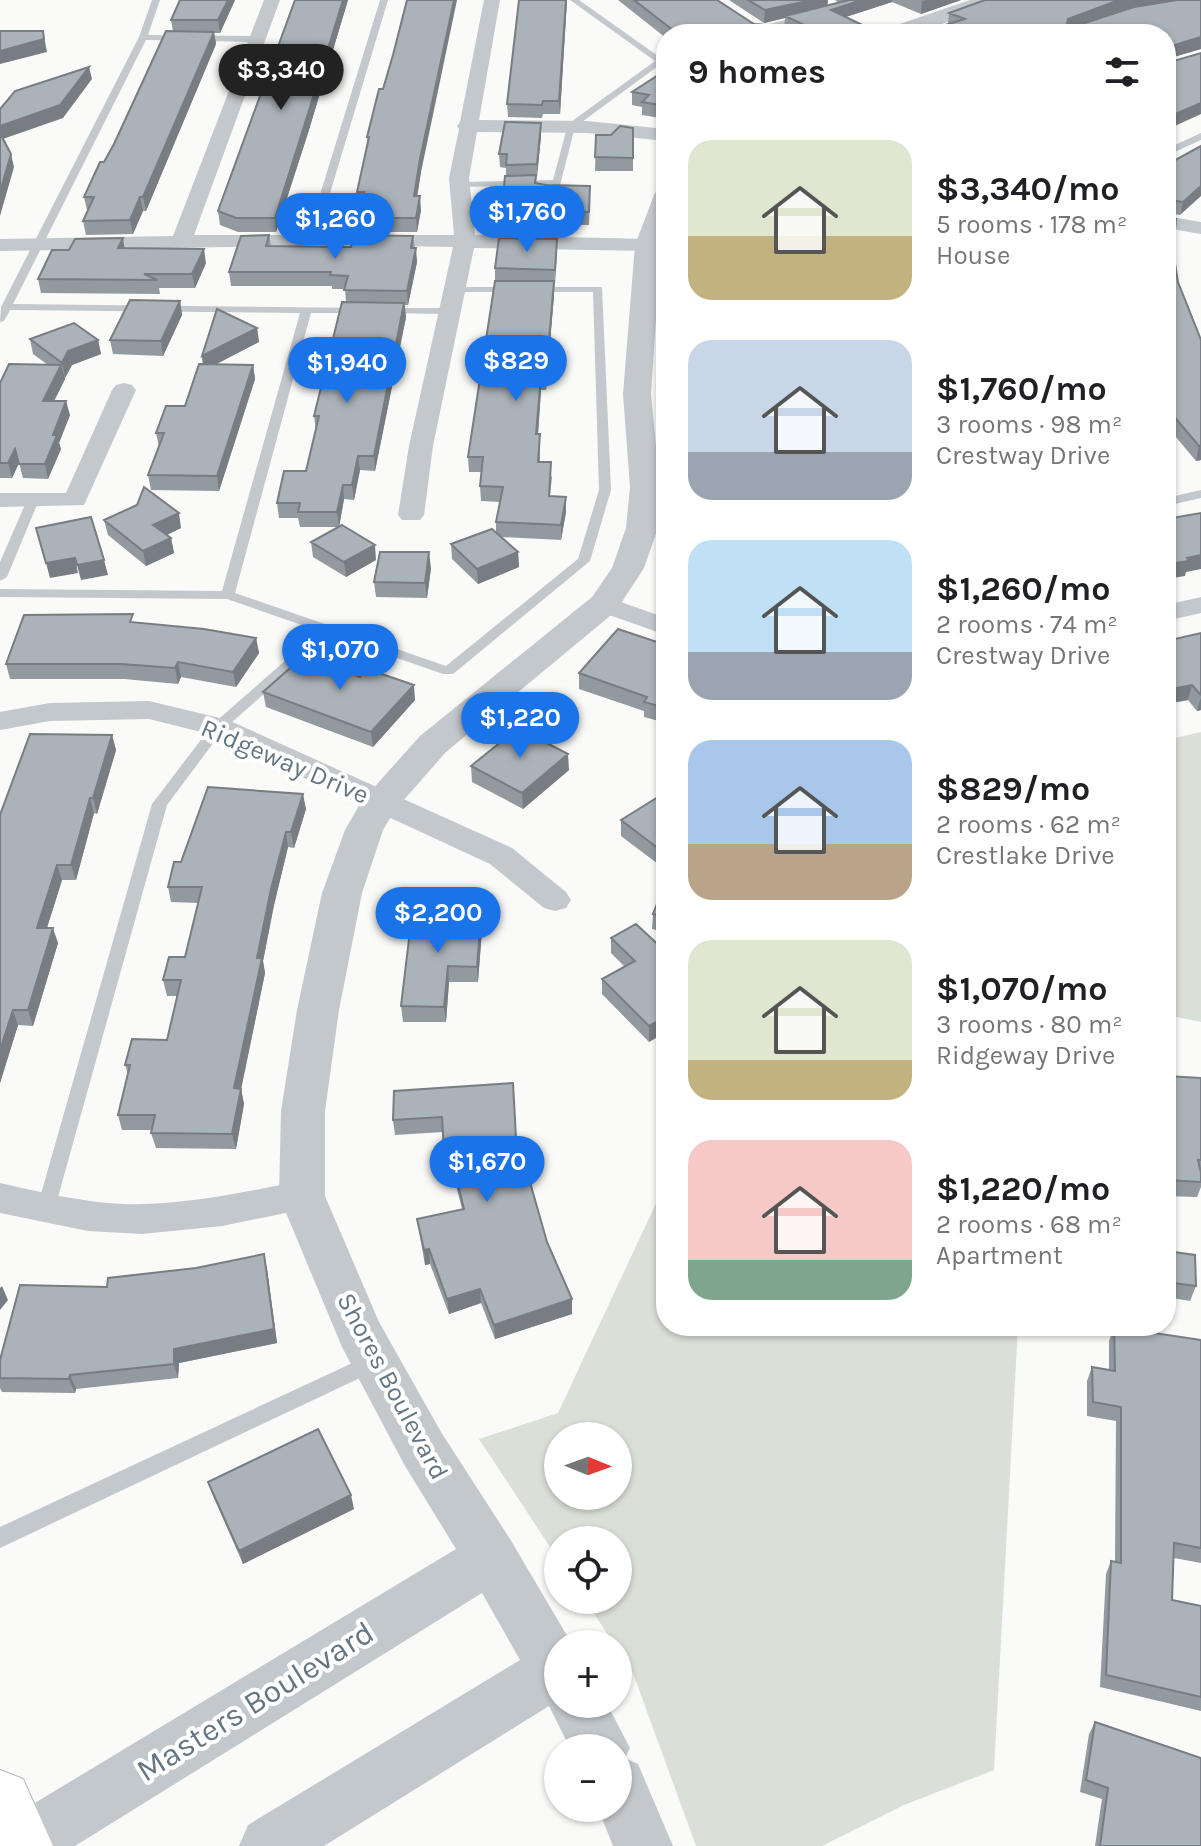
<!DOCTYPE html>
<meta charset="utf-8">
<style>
body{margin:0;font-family:Karla,sans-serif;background:#f2f2f2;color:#202124;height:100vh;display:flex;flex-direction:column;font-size:30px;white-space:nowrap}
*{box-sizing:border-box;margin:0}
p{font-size:26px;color:#757577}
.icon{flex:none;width:44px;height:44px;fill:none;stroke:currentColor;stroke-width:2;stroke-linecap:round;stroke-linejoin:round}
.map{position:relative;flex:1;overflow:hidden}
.sheet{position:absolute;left:656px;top:24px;width:520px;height:1312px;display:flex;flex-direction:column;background:#fff;border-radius:32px;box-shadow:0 2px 6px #0004}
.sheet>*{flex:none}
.needle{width:52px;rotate:91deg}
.tools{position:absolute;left:544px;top:1422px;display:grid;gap:16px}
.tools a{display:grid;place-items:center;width:88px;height:88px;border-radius:50%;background:#fff;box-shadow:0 2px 6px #0004;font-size:40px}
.price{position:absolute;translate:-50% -68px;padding:0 18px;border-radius:28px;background:#1a73e8;color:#fff;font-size:26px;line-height:52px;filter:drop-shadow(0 2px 4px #0008)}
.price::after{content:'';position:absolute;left:50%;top:48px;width:24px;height:18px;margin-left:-12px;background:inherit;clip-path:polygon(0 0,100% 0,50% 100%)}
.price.on{background:#222;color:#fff}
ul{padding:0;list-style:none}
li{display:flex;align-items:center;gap:24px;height:200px;padding:0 32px}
li span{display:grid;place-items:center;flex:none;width:224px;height:160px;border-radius:24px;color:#555}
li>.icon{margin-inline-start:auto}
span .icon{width:96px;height:96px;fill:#fffc;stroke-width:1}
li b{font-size:34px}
h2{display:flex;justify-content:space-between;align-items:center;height:96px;padding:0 32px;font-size:34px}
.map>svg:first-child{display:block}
.green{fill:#dadfd7;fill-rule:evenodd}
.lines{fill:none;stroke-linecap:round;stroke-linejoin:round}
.secondary-casing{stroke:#b3babf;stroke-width:2}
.service{fill:#c3c8cc;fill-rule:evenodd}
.minor{fill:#c3c8cc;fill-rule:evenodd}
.tertiary{fill:#c3c8cc;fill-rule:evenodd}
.secondary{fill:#fff;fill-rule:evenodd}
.wall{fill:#929a9f}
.shaded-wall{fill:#777d82}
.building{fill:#aab3b9;stroke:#777d82;stroke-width:2}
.labels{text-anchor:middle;stroke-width:8;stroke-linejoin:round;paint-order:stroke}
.street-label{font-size:26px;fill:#657683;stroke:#fff}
.near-street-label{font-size:32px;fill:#657683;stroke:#fff}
</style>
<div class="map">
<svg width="1201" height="1846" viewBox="0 0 1201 1846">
<rect width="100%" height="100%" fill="#fafaf8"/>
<path class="green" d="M1201,732V1022L1166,1015V740Z
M666,1182V1326H1018L994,1770L904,1805L822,1846H696L633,1673L618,1650V1644H614L585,1600H618V1540H558V1559L479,1439L558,1413ZM558,1436H618V1496H558Z"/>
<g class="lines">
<defs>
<path id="secondary" d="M0,1770L23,1779L53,1846H0Z"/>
</defs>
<use href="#secondary" class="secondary-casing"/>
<path class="service" d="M152,0H160L148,35L258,36L262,39L258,42L146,40L13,304L365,308V312L361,313H311L235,593L446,666L578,559L599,490L593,292H455L450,289L451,287H602L611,490L590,561L453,674H443L331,635L223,730L167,805L55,1208L52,1213L46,1216L40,1213L37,1208L152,804L213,724L319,631L227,599L0,597V589L222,591L300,313L10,310L4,321L0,322L1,307L139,37Z
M380,0H388L316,240L307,242L306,240Z
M570,0H579L665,61L575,127L560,185L456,187V183L459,182L553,180L568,124L655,61Z
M804,15L807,16V20L758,31L754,28Z
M1201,133V140L1166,156V149Z
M384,308H450L455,311L450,314L380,313V309Z
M1201,490V498L1166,506V498Z
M33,496L39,500L7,577L0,581V562L27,500Z
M374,1353L381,1356L384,1362L381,1368L0,1548V1527Z"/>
<path class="minor" d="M264,0H280L194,235H454L449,178L459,129L457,126L460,122L484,0H500L479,120L587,121L666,129V141L587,133L477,132L469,178L475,235L648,239L658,245L648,251L474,248L433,446L424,515L420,520H402L398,515L409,446L453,247L339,245L0,251V239L173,236Z
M1166,216L1201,222V234L1166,228Z
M124,383L132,385L136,390L84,505L0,507V493H66L112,390L116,385Z
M604,596L666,618V635L595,610L591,604L595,598Z
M1201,597V613L1166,621V605Z
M149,701L228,720L512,848L566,892L571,900L566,908L555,911L544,908L490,864L209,734L149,719L50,721L0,730V712L50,703Z
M302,1181L315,1185L320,1196L315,1207L222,1226L142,1234L88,1231L0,1213V1183C40,1192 81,1202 123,1204C183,1206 243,1192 302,1181Z"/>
<path class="tertiary" d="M970,0H1000L997,4L914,34H882L885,29Z
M666,188V231L661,245L651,394L660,487L658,528L644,568L616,611L446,752L395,810L383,830L362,893L339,1010L325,1111V1196L379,1322L441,1432L510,1539L572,1644H558V1704H607L630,1748L625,1758L638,1764L673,1846H613L598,1808H618V1748H570L549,1706L324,1846H239L248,1825L520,1660L482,1593L75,1846H0V1824L456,1549L405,1466L342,1347L279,1196L281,1111L297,1010L322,893L345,830L361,802L420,736L592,597L612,568L626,528L630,487L623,394L635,245L654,195L657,190Z"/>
<use href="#secondary" class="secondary"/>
</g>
<path class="wall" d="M235,0L220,33H214L216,44L146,211H143L133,234L86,235L83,221L88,210H87L84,197L104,162L173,31L171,20Z
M295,0H348L308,133L276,232H238L220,225L218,211Z
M519,0H567L560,114H543L542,118L508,117L507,104Z
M618,0H717L766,34H666V38Z
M729,0H828L827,6L839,3L835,0H961L921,14L892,2L846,17L881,34H797L784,28L785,18L764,23Z
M1201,0V49L1167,59L948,24L949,13Z
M666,70V119L642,115V107L632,105V92Z
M379,89L421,172L417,196L421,210L417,232H359L357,218L360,206H358L357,192L368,145L367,137Z
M633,128V171H595L596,135H611Z
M541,136L536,183L590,199L589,225H559V234L501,233V219L506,176V168L500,167L499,154Z
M1201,146L1180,215L1167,213L1178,282L1201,340V460L1196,461L1166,425V165Z
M269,235L271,246L351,247L413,236L417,262L408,305H405L406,317L375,471L360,470L354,500L344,499L339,527L376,560L346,577L313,557L311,542L338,527H300L298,518H279L277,503L306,471L316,431L314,416L346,302L345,289H332V286H231L229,272Z
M557,239L554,295L546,390H541L538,434H540V462L552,477L550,496L566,497V512L561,540L501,537L518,552L519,567L478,584L452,559L451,544L496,533V522L500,502L481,501L480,486L482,472H469L468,457L495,281V268Z
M125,248L206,263L195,288H159L160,294L41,293L38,279Z
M180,301L182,315L163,356L113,354L110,340Z
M257,328L259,342L215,365H253L255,379L219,491L151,490L148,475L159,447L156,433L185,406L203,365L202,356Z
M30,339L98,340L101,354L72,365L65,378L64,377L65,379L54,401L70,415L59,443L61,449L48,479L23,478L19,463L12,478H0V383L48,365L33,354Z
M104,520L181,528L167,535L171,538L174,553L146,566L108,535Z
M431,568L427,598L376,597L374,582Z
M134,623L256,638L259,653L236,687L181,677L178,684L124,679H10L6,664Z
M1201,633V710L1197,711L1188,700L1166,704V641Z
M666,645V723L644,717V711L579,689V673Z
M263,692L415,700L373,747L266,707Z
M112,735L116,750L97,814L94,813L76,880H62L47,928L58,943L33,1026L18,1025L0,1083V815Z
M471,766L569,770L523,809L472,782Z
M666,792V859L658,864L621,836V820Z
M306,809L294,848L288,847L274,905L263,961L265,973L241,1089L244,1104L236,1149L156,1148L151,1133L152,1130H122L118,1115L128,1074L125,1065L167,1040L177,996H167L163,980L185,957L198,903L171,902L168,887L181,862Z
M666,881V932L652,929L653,914Z
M481,914L482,930L478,982H449L446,1022H403L401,1006Z
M611,938L666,952V1032L649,1042L602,994V979L625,967L611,953Z
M1166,1076L1201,1078V1187L1197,1197L1166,1196Z
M394,1091L517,1156L547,1242L572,1299V1314L495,1339L481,1303L449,1314L430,1264L425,1265L417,1219L462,1209L451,1166H445L443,1132L395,1135L393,1120Z
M1166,1251L1196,1286L1190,1301L1166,1297Z
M267,1269L277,1343L179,1363L178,1378L76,1389L75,1393L2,1392L0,1388V1360L107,1287Z
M1114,1327L1201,1340V1563L1174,1558L1172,1600L1201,1606V1711L1100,1687L1106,1574L1111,1561L1115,1562L1116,1421L1087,1416V1381L1092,1367L1109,1370V1341Z
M208,1482L354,1509L243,1564L213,1496Z
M1095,1722L1201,1846H1095L1102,1799L1080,1792L1089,1734Z"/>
<path class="shaded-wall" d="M228,0H235L220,33L218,20Z
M343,0H348L308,133L276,232L275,218Z
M454,0H457L421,172L415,210L414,196L420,159Z
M566,0H567L560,114L559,101Z
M812,0H828L827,9L785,16V18L764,23L765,10Z
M862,0H892V2L830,22L831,10Z
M926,0H961L921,14L922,1Z
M1119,0H1187L1125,9L1066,31L1068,19Z
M43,31L47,52L0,64V51Z
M214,32L216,44L146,211L143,197Z
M1201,37V49L1166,59L1168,47Z
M89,67L92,79L63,118L0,140V126Z
M1201,103V114L1166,130V118Z
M541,123V136L537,177V164Z
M11,154L14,167L0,216V192Z
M1201,186V196L1180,215L1183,202Z
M420,196L421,210L417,232L416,218Z
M140,197L143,211L133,234L130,220Z
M123,238L125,252L118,248Z
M557,239V252L555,284V270Z
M416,248L417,262L408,305L407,291Z
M204,249L206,263L195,288L192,274Z
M554,281V295L546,390V376Z
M180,301L182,315L163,356L161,341Z
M404,303L406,317L375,471L374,456Z
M257,328L259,342L204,370L202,356Z
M98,340L101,354L72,365L65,378L62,363L68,351Z
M61,365L65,379L47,415L43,401Z
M253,365L255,379L219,491L217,476Z
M541,376V390L537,448L536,434Z
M66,401L70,415L59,443L61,449L48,479L45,464L53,435Z
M1199,446H1201V460L1196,461Z
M15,449L19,463L12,478L8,463Z
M358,456L360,470L354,500L352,485Z
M343,485L344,499L339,527L337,512Z
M566,497V512L561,540V525Z
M179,513L181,528L156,540L153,525Z
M171,538L174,553L146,566L143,551Z
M375,545L376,560L346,577L344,562Z
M429,552L431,568L427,598L425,583Z
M518,552L519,567L478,584L477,569Z
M1201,555V569L1186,572L1185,576L1166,579V564Z
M75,558L78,573L50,578L46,563Z
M104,560L108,575L81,580L77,565Z
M256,638L259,653L236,687L233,672Z
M178,662L181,677L178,684L175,668Z
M414,685L415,700L373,747L371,732Z
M1192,685L1188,700L1166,704V690Z
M1201,697V710L1197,711Z
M112,735L116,750L97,814L93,798Z
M568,754L569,770L523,809L522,793Z
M303,794L306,809L294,848L291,832Z
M90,798L94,813L76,880L71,865Z
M286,832L288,847L274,905L263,961L265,973L238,1104L234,1088L257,958L271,889Z
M666,844V859L658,864L659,849Z
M57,865L62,880L42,943L37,928Z
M481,914L482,930L478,982L477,967Z
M53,928L58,943L33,1026L28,1010Z
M448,966L449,982L446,1022L444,1007Z
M13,1010L18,1025L0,1083V1050Z
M666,1017V1032L649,1042V1026Z
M241,1089L244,1104L236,1149L232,1134Z
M429,1249L430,1264L425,1265L424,1250Z
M264,1254L267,1269L277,1343L179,1363L178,1378L174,1364V1349Z
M2,1286L8,1300L0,1310V1288Z
M480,1289L481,1303L449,1314L447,1299Z
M572,1299V1314L495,1339L494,1325Z
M70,1375L76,1389L75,1393L69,1379Z
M351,1495L354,1509L243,1564L239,1551Z"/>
<path class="building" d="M180,0H228L218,20H171Z
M295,0H343L306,120L275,218H236L218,211Z
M407,0H454L420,159L414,196H420L416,218H357L364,192H357L369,137H367L379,89H383L393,55Z
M519,0H566L559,101H543L542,105L507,104Z
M634,0H717L754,24L766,25L761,34H678Z
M748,0H812L765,10Z
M849,0H862L831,10L881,34H823L785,16Z
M985,0H1119L1068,19L1067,24H1082L1134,7L1177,0H1201V37L1168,47L1167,63L1201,53V103L1166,118V34H916L965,19L949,13Z
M0,31H43L44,39L0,51Z
M166,31L214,32L143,197H140L130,220L83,221L94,197H84L100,162H104L114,144Z
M89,67L60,105L0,126V109L15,91Z
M666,70V106L642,102L649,95L632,92Z
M505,122L541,123L537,164L506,165L507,154H499Z
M620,126L633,128V158L595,157L596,135H611Z
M0,133L11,154L0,192Z
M1201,146V186L1183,202L1170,200L1166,202L1167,216L1176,219L1173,251L1178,282L1201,340V446H1199L1166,407V165Z
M536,175L535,183L546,185L590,186L589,212L559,211V220L501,219L505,176Z
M269,235L266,246L351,247L354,235L413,236L411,248H416L407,291L344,290L348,276L330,275L331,272H229L241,236Z
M123,238L118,248L204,249L192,274H144L157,280L38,279L52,250H69L75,239Z
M499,238L557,239L555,270L495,268Z
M495,281H554L546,376H541L536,434H540L538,462H551L549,496L566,497L561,525L496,522L503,487L480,486L483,457H468Z
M130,300L180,301L161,341L110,340Z
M342,302L404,303L374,456H358L352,485H343L337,512H298L300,503H277L284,471H306L319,416H314Z
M217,309L257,328L202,356Z
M74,323L98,340L68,351L62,363L30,339Z
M9,364L61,365L43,401H66L53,435H57L45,464H19L15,449L8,463H0V383Z
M199,364L253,365L217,476L148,475L164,433H156L166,406H185Z
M144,487L179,513L153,525L171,538L143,551L104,520L137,505Z
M1201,513V555L1187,558L1189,561L1166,564V519Z
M91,517L104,560L77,565L75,558L46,563L36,528Z
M342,525L375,545L344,562L311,542Z
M492,529L518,552L477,569L451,544Z
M380,552H429L425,583L374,582Z
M133,614L130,622L204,629L256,638L233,672L178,662L175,668L121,664H6L24,615Z
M618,629L666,645V708L644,702L647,697L579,673Z
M1201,633V695L1192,685L1166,690V641Z
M305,655L360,677L367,669L414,685L371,732L263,692Z
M518,728L568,754L522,793L471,766Z
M30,734L112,735L93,798H90L71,865H57L37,928H53L28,1010H13L0,1050V815Z
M208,787L303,794L291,832H286L271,889L257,958H262L234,1088L241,1089L232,1134L151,1133L155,1115H118L130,1065H125L132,1039L167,1040L181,980H163L169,957H185L202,887H168L174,862H181Z
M666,792V844L659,849L621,820Z
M666,881V917L653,914Z
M412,914H481L477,967L448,966L444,1007L401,1006Z
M636,924L666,952V1017L649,1026L602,979L635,961L611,938Z
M1166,1076L1201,1078V1160H1198L1201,1173V1182L1166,1180V1139H1170L1166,1115Z
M513,1083L517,1156L522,1154L547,1242L572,1299L494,1325L480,1289L447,1299L429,1249L424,1250L417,1219L464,1209L450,1151H444L442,1117L393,1120L394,1091Z
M1166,1251L1195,1255L1196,1286L1166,1282Z
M264,1254L274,1329L174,1349V1364L70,1375L69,1379L0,1378V1360L20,1285L107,1287L108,1278L196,1268Z
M1114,1327L1201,1340V1548L1174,1543L1172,1600L1201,1606V1697L1106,1675L1111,1561L1121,1563V1407L1093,1402L1092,1367L1115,1371Z
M318,1429L351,1495L239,1551L208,1482Z
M1095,1722L1201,1758V1846H1100L1108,1788L1086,1780Z"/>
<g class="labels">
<g class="street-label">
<text transform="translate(285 761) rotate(23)" y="9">Ridgeway Drive</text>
<text transform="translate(393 1386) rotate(62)" y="9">Shores Boulevard</text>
</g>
<g class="near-street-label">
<text transform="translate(255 1701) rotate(-32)" y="11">Masters Boulevard</text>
</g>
</g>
</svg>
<div class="tools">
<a><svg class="needle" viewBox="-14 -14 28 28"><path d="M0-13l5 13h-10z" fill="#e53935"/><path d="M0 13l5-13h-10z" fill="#757577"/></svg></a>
<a><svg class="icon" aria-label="locate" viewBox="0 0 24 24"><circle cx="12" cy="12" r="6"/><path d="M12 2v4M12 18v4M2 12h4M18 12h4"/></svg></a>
<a>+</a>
<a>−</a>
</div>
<b class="price on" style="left:281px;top:112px">$3,340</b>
<b class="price" style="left:527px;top:254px">$1,760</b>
<b class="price" style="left:335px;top:261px">$1,260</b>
<b class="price" style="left:516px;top:403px">$829</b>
<b class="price" style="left:347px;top:405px">$1,940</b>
<b class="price" style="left:340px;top:692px">$1,070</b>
<b class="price" style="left:520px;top:760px">$1,220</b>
<b class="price" style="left:438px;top:955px">$2,200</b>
<b class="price" style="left:487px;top:1204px">$1,670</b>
<section class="sheet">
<h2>9 homes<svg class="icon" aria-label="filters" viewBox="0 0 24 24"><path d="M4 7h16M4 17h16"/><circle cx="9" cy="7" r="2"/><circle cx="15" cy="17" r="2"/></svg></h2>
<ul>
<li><span style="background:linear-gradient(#dfe7d0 60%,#c2b280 0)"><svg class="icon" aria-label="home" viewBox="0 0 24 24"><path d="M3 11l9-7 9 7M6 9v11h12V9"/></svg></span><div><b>$3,340/mo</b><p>5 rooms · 178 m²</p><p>House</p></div></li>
<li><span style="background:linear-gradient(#c9d6e8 70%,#9aa5b1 0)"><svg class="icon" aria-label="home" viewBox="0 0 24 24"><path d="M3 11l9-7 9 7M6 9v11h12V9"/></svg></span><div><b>$1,760/mo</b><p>3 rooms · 98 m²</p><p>Crestway Drive</p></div></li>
<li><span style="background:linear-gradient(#bfe0f5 70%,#9aa5b1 0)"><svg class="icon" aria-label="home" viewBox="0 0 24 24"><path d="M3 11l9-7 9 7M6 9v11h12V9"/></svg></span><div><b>$1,260/mo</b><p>2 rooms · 74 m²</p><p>Crestway Drive</p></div></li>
<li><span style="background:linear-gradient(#a9c7e8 65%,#b9a48a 0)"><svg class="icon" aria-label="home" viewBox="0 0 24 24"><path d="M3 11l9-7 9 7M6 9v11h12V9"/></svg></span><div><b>$829/mo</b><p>2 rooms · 62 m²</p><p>Crestlake Drive</p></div></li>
<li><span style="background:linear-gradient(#dfe7d0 75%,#c2b280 0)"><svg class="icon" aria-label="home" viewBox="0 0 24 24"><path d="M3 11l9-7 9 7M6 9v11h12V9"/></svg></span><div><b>$1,070/mo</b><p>3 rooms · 80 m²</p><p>Ridgeway Drive</p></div></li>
<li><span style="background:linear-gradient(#f6c9c9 75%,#7fa58c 0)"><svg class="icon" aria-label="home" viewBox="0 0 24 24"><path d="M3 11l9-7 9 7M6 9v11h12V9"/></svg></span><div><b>$1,220/mo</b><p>2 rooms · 68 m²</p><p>Apartment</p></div></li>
</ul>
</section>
</div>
